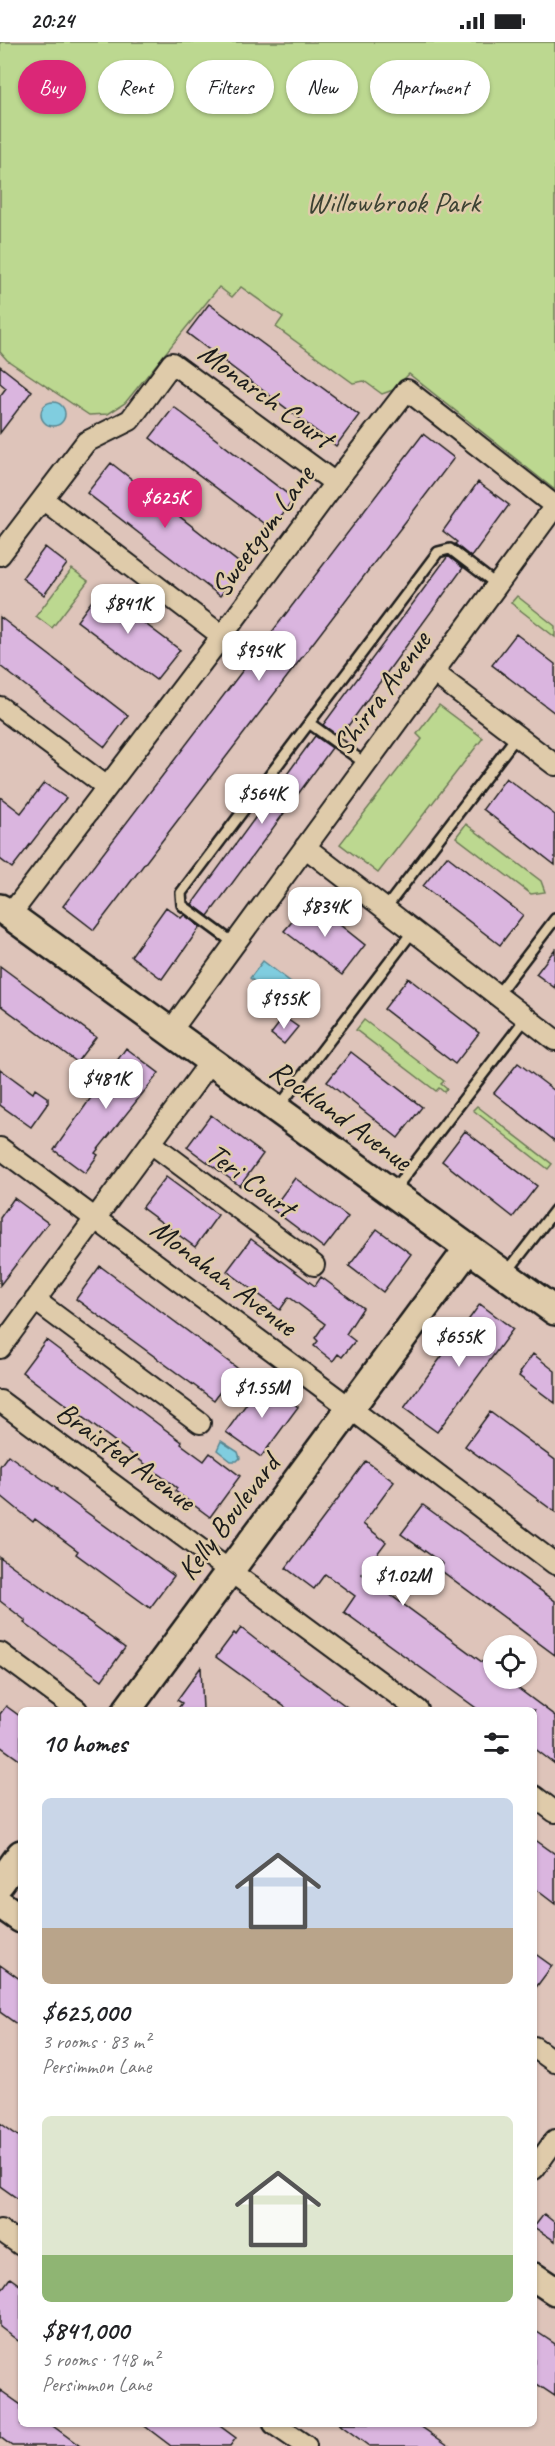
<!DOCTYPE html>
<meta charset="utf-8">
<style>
body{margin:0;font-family:Caveat,sans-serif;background:#f2f2f2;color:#202124;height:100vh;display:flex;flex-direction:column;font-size:22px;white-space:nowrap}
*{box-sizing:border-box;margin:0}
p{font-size:20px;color:#757577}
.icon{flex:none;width:33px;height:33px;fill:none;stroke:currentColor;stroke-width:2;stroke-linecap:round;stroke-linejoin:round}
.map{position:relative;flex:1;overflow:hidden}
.sheet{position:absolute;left:18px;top:1665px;width:519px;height:720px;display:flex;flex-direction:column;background:#fff;border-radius:9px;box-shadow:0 2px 4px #0004}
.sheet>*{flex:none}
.banner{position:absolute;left:18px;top:18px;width:519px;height:54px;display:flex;gap:12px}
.buttons{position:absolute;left:483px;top:1593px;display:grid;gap:12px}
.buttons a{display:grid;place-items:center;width:54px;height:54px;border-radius:50%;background:#fff;box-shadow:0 2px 4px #0004;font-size:30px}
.price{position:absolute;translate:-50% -51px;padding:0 14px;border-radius:12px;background:#fff;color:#222;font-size:20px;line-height:39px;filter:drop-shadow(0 2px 3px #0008)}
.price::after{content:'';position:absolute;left:50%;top:36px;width:18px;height:14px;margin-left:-9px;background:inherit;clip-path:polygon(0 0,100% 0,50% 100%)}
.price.current{background:#db2777;color:#fff}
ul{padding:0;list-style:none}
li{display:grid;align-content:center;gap:12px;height:318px;padding:0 24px}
li span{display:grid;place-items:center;height:186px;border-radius:9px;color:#555}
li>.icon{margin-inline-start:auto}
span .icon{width:108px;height:108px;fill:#fffc;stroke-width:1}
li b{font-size:26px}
h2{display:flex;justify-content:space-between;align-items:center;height:72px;padding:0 24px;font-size:26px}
.pill{padding:0 21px;border-radius:27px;background:#fff;box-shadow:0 2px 4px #0004;font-size:21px;line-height:54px}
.pill.current{background:#db2777;color:#fff}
.status{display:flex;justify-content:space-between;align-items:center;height:42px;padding:0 30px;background:#fff;direction:ltr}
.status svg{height:16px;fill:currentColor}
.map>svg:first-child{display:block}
.green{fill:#bcd890;stroke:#6c7a56;stroke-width:1.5}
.water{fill:#80cddf;stroke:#588691;stroke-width:1.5}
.building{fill:#dab5df;stroke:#1c1c1c;stroke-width:1.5}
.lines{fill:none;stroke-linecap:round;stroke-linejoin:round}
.lane-casing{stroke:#1c1c1c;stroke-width:14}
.street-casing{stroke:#1c1c1c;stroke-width:24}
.secondary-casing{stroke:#1c1c1c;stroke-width:32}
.lane{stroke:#dfcbaa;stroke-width:9}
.street{stroke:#dfcbaa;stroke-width:20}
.secondary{stroke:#dfcbaa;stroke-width:27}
.labels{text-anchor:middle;stroke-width:5;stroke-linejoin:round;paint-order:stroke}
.park-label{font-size:30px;fill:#3c4233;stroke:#dfcbaa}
.street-label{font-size:30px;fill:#1c1c1c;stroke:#dfcbaa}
</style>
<div class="status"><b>20:24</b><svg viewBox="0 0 49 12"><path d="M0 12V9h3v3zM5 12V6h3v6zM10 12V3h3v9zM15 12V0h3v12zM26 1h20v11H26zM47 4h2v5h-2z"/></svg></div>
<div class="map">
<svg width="555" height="2404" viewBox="0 0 555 2404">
<rect width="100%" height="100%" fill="#dec4ba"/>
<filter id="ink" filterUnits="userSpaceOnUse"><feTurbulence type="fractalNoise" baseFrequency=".0167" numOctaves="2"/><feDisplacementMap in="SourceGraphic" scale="12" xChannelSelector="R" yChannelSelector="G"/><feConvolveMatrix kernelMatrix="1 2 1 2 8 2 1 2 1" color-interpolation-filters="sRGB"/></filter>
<g filter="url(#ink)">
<path class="green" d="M0,0H555V448L409,332L393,348L382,352L364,339L353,341L276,285L283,275L241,245L232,255L219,245L125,361L108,372L89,373L7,318L0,310Z
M72,527L88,539L52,586L36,574Z
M517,554L555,584V595L511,561Z
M439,663L483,696L378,831L340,802L422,697L417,692Z
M466,782L541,839L545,850L531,852L456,795Z
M364,978L444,1039L441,1042L447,1047L444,1050L439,1046L436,1049L356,988Z
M477,1064L552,1122L548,1127L473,1068Z"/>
<path class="water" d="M41 372a12 12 0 1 1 24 0a12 12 0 1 1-24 0Z
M263,919L296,944L275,972L260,960L268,949L250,936Z
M221,1399L238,1410L240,1416L237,1419H231L217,1408Z"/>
<path class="building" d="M209,262L359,373L336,404L187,291Z
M0,324L32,349L0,391V354L6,346L0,341Z
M174,365L294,457L271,487L150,396Z
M423,392L454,416L94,888L63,864Z
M111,421L243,524L220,554L87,451Z
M478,440L509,463L471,515L455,502L457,500L443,489Z
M45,505L67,522L44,553L22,536Z
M448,514L463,526L340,695L323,683Z
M100,548L180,608L156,638L77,579Z
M0,575L128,674L105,705L0,624Z
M516,592L555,622V671L492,623Z
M315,694L332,706L208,874L192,862Z
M506,736L555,773V823L483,767Z
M44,741L66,756L12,826L0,817V755L21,771Z
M447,814L523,873L500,903L423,844Z
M310,859L365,903L342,933L284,889Z
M166,865L181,876L184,873L200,885L175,921L174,920L162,937L131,914Z
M555,907V946L536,932Z
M0,924L96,995L77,1020L0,963Z
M408,936L479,991L455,1022L384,967Z
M284,975L298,985L284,1002L271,992Z
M126,1006L159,1031L95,1111L98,1113L85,1131L54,1108Z
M351,1010L422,1065L398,1096L327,1040Z
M518,1021L555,1049V1099L494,1051Z
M0,1027L33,1051L35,1047L48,1056V1061L31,1085L0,1063Z
M211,1073L263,1112L240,1144L187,1105Z
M465,1089L537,1144L513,1175L442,1119Z
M166,1135L218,1173L195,1205L142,1166Z
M295,1136L348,1175L324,1206L272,1167Z
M14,1156L48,1181L0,1243V1176Z
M377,1187L411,1212L383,1250L349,1224Z
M251,1197L315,1244L321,1235L363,1266L346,1292L355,1299L342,1315L338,1312L333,1319L314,1304L318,1299L315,1296L325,1282L289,1255L280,1268L227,1229Z
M100,1224L237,1326L214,1358L76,1257Z
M480,1262L513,1287L437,1390L404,1366Z
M46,1298L182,1400L181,1402L204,1419L210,1411L240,1434L210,1475L175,1449L177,1446L22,1330Z
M533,1312L555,1329V1361L519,1334L521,1331L520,1330Z
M263,1339L298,1365L261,1415L226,1390Z
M490,1370L555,1418V1470L465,1404Z
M8,1413L57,1447L56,1448L174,1534L150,1566L76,1512L78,1509L35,1477L33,1480L0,1453V1424Z
M366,1419L394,1440L363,1482L386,1500L362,1532L494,1629V1636H504L555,1674V1722L534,1706V1668H479L344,1570L355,1554L325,1532L314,1547L286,1526Z
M423,1463L555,1559V1613L439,1527L443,1522L401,1492Z
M0,1515L125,1606L102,1638L24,1581L26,1579L0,1559Z
M241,1586L255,1597L351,1668H289L216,1615L234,1591L236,1593Z
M201,1625L203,1668H177L182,1661L177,1658Z
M6,1664L21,1675V1719L0,1704V1672Z
M534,1797L555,1812V1862L534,1846Z
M534,1911L552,1924L534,1948Z
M0,1923L21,1938V1985L0,1970Z
M0,2081L21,2096V2159L0,2144Z
M544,2172L555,2181V2199L534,2185Z
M10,2236L21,2244V2301L0,2285V2250Z
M534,2288L555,2302V2354L534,2340Z
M0,2348L21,2363V2382H50L80,2404H12L0,2395Z
M142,2382H217L236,2396L230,2404H171Z
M339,2382H417L449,2404H369Z"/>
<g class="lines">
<defs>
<path id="lane" d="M309,681L366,722
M385,867L517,694
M235,902L182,863L181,851L438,510L450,507L497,543
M497,953L555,877
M278,1066L413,889
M394,1148L526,976
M507,1230L555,1168"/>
<path id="street" d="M44,458L222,594
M0,513L86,400L130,378L172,321L335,441
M433,630L555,723
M0,665L107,745
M305,805L555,998
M10,873L222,594L335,441L407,348L555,464L170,990
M151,1101L314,1223
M0,1106L350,1366L555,1522
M35,1258L200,1381
M0,1306L211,1019
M0,1359L418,1668
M0,1611L77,1668
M534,1754L555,1770
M534,2005L555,2020
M534,2127L555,2098
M0,2188L21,2203
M274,2382L306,2404"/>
<path id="secondary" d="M0,866L555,1269
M127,1668L468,1207
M0,1841L21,1812
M0,1862L21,1877
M534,2235L555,2249"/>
</defs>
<use href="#lane" class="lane-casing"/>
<use href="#street" class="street-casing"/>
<use href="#secondary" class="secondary-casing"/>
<use href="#lane" class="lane"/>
<use href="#street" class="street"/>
<use href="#secondary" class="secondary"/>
</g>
</g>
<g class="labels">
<g class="park-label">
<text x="393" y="170">Willowbrook Park</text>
</g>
<g class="street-label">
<text transform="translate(266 353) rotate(36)" y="10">Monarch Court</text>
<text transform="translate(262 489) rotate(-54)" y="10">Sweetgum Lane</text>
<text transform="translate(381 651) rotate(-54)" y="10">Shirra Avenue</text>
<text transform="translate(341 1073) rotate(36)" y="10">Rockland Avenue</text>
<text transform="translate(251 1138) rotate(37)" y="10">Teri Court</text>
<text transform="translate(224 1235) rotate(37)" y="10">Monahan Avenue</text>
<text transform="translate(126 1414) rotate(36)" y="10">Braisted Avenue</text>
<text transform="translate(228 1475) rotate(-53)" y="10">Kelly Boulevard</text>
</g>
</g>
</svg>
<div class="buttons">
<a><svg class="icon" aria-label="locate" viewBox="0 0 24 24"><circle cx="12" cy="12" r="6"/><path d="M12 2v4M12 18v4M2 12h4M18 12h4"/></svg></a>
</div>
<b class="price current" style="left:165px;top:487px">$625K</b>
<b class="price" style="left:128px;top:593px">$841K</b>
<b class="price" style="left:259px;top:640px">$954K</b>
<b class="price" style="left:262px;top:783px">$564K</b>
<b class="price" style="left:325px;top:896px">$834K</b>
<b class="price" style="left:284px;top:988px">$955K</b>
<b class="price" style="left:106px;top:1068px">$481K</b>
<b class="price" style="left:459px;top:1326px">$655K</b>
<b class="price" style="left:262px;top:1377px">$1.55M</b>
<b class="price" style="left:403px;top:1565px">$1.02M</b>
<div class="banner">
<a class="pill current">Buy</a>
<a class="pill">Rent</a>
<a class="pill">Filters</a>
<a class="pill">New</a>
<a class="pill">Apartment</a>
</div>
<section class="sheet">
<h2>10 homes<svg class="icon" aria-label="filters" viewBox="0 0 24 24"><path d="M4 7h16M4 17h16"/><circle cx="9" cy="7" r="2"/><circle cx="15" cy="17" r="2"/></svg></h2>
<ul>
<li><span style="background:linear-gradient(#c9d6e8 70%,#b9a48a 0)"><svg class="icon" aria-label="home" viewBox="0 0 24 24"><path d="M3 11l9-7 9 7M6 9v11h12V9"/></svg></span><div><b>$625,000</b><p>3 rooms · 83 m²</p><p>Persimmon Lane</p></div></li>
<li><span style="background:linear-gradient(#dfe7d0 75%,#8fb573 0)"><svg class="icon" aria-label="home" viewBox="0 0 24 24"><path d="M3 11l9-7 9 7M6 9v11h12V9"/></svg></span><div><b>$841,000</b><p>5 rooms · 148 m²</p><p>Persimmon Lane</p></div></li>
</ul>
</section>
</div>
